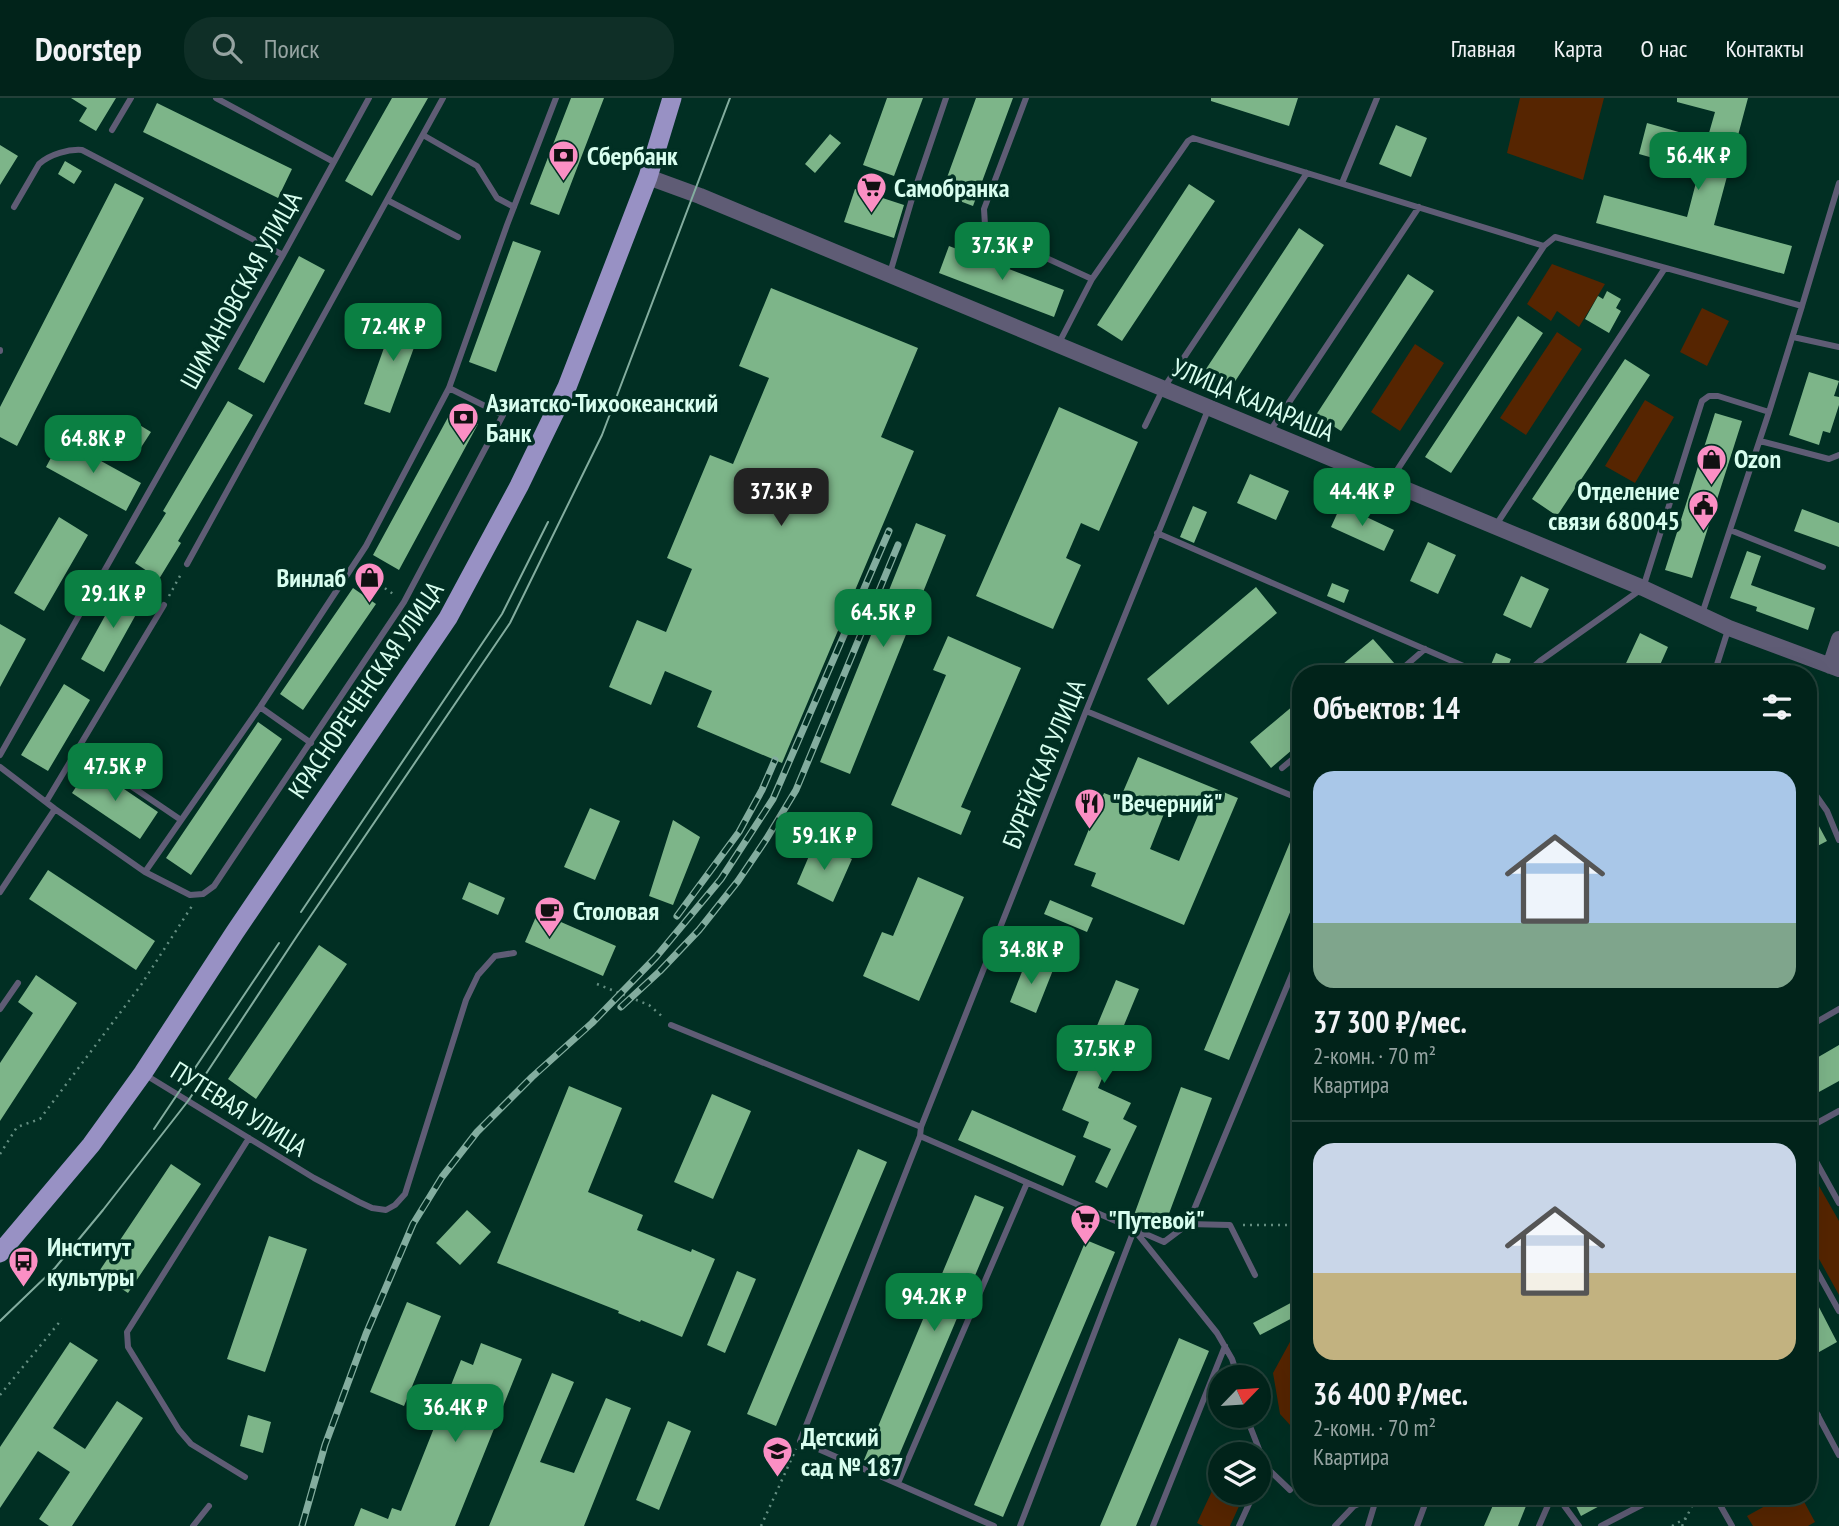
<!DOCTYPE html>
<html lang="ru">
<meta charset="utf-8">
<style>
body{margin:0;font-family:"PT Sans Narrow",sans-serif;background:#0f2f27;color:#f1f3f6;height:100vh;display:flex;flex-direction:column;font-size:26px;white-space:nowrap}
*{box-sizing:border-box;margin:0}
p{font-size:23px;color:#96a4a2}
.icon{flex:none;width:38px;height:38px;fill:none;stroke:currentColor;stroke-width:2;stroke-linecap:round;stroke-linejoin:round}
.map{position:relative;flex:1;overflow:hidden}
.details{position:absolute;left:1292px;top:567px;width:525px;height:840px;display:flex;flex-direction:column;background:#01231a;border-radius:28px;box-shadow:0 7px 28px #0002,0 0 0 2px #234039}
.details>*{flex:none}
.needle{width:46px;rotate:65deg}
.tools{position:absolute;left:1208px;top:1267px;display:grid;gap:14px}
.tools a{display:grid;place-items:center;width:63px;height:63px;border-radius:50%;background:#01231a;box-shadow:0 7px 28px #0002,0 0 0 2px #234039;font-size:35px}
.price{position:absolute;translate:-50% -60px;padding:0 16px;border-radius:14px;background:#0b8043;color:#fff;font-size:23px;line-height:46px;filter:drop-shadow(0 2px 4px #0008)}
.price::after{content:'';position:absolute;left:50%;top:42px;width:21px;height:16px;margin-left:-10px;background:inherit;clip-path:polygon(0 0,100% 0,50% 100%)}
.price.current{background:#222;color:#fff}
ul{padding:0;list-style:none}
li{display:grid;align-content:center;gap:14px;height:371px;padding:0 21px}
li+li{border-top:2px solid #234039}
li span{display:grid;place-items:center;height:217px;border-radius:21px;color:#555}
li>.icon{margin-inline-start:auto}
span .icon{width:126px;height:126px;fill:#fffc;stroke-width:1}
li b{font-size:30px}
h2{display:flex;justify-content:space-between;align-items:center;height:84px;padding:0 21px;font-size:30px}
header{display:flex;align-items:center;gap:42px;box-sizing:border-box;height:98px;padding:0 35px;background:#01231a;border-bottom:2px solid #234039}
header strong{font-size:33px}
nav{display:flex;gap:38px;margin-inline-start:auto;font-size:24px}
.search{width:490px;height:63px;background:#0f2f27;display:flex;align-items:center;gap:18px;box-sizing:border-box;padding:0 24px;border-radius:28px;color:#96a4a2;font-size:26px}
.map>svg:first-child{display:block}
.green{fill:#562501}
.building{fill:#7db589;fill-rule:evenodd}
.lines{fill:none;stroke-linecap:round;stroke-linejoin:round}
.path{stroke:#648e81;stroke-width:2.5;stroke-dasharray:2 5;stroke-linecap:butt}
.service{stroke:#5f5c75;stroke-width:6}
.tertiary{stroke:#5f5c75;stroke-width:16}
.primary{stroke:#9891c4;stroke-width:19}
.tram{stroke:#83ad9f;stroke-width:2}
.rail-casing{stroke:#83ad9f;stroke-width:7}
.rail{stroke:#012f23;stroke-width:4.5;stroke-dasharray:13;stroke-linecap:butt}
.labels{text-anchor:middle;stroke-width:7;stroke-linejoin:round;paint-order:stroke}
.poi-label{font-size:26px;font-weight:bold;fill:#d8feef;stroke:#012f23;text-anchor:start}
.street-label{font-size:26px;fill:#d8feef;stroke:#012f23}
</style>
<header>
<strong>Doorstep</strong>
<div class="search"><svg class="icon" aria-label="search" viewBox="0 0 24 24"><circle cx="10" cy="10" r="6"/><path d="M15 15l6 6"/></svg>Поиск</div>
<nav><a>Главная</a><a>Карта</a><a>О нас</a><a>Контакты</a></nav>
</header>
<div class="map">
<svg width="1839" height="1428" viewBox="0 0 1839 1428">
<rect width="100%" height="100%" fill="#012f23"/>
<path class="green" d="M1520,0H1604L1583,82L1507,55Z
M1552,166L1605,186L1579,229L1557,213L1551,223L1527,206Z
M1702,210L1729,223L1707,268L1680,254Z
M1557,234L1582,251L1526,337L1500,320Z
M1415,246L1444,265L1400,333L1371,314Z
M1645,302L1674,319L1635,385L1605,368Z
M1815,1081L1839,1123V1197L1808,1141V1085Z
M1300,1237V1338L1280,1316L1273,1275L1291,1242Z
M1220,1376V1395H1245L1230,1428H1203L1197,1425Z
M1783,1398H1801L1815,1424L1808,1428H1753L1747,1418Z"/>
<path class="building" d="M71,0H116L96,33L79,23L87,10Z
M392,0H428L372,98L345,83Z
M571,0H604L559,117L530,106Z
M887,0H923L894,78L863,67Z
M976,0H1013L973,108L941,96Z
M1211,0H1298L1289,28L1211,3Z
M1677,0H1748L1714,127L1792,148L1784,176L1596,125L1604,97L1687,119L1699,73L1639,56L1647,25L1707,42L1715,14L1677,4Z
M157,5L292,71L278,100L143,34Z
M1396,27L1427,40L1411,79L1379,66Z
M830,36L841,45L815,75L805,66Z
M0,47L18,58L0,87Z
M65,63L82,73L74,86L58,76Z
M115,85L144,100L17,348L0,339V309Z
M1189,86L1215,103L1122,243L1097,227Z
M855,91L904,107L894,140L844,124Z
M1299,130L1324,147L1232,288L1206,271Z
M513,143L541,153L496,274L469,264Z
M949,148L1064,192L1054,219L939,175Z
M299,158L325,172L264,285L238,271Z
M1408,176L1434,193L1341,333L1316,317Z
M771,190L918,250L881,339L914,353L782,665L697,629L712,593L665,573L651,607L609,589L637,522L666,534L692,471L667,460L710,357L733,366L769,280L739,268Z
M1607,193L1621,201L1616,210L1621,213L1609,235L1585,221L1598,198L1603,201Z
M396,216L423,225L390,315L364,306Z
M1518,218L1543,235L1451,375L1425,359Z
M1625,261L1650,277L1557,418L1532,401Z
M1809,274L1839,283L1834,298L1839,299V307L1830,335L1823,333L1819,347L1789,337Z
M228,303L253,317L178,443L181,445L159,481L135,465L166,415L163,413Z
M1059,309L1138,344L1099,433L1081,425L1066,460L1081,467L1053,531L976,498Z
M452,312L478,326L399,472L373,457Z
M1715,315L1742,323L1692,480L1665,472Z
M133,323L151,334L140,351L123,341Z
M61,341L141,385L126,413L46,369Z
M1250,376L1289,393L1276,422L1237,405Z
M1341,407L1394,432L1384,453L1331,429Z
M1193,408L1207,414L1194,445L1180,439Z
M1802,411L1839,425V449L1794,433Z
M59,419L88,437L44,513L14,495Z
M916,425L946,437L850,676L820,664Z
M1428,444L1456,457L1438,496L1410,483Z
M1747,453L1761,458L1751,487L1815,510L1808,532L1756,513L1757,509L1730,500Z
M1521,478L1549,491L1531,530L1503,517Z
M1332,485L1349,492L1344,505L1327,498Z
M121,489L144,502L104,574L81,561Z
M1256,489L1277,515L1168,607L1147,581Z
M353,490L376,506L303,612L280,596Z
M0,526L26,541L0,589Z
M1640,535L1668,549L1656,576H1621Z
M948,538L1021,570L961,709L971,713L961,737L891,707L946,577L933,572Z
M1373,541L1395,566L1384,576H1331Z
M1496,555L1511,561L1505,576L1490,569Z
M64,586L90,602L48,673L21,657Z
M1300,602V645L1271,670L1250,644Z
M258,624L282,641L191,777L166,760Z
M1138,659L1238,700L1184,827L1091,788L1096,775L1074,767L1104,695L1120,701ZM1169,703L1199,715L1179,763L1150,751Z
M90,668L158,714L140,741L72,695Z
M1808,708L1827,743L1808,753Z
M590,710L620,723L595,782L564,769Z
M1300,720V790L1229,962L1204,952Z
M673,722L700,739L673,807L649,798Z
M815,744L852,761L833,804L797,786Z
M48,772L155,843L136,872L29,801Z
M918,779L964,799L919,903L863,878L882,834L893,838Z
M469,784L505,800L498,817L462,801Z
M1050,802L1093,820L1087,834L1044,816Z
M538,814L616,848L603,878L525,844Z
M319,847L347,866L256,1001L228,981Z
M1027,861L1053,872L1036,915L1010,904Z
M36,877L77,905L0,1023V965L33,915L18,904Z
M1116,882L1139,891L1098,990L1131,1005L1123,1021L1137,1028L1107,1090L1095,1084L1111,1051L1083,1039L1089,1024L1062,1012Z
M1839,947V983L1808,1000V965Z
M569,988L622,1010L588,1094L643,1117L637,1132L691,1154L692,1151L715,1161L682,1239L641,1222L640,1224L618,1215L619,1213L497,1165Z
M1181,989L1212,1000L1164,1129L1134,1117Z
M712,996L751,1013L713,1101L674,1084Z
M972,1012L1076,1058L1063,1088L958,1042Z
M858,1051L887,1064L776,1328L747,1316Z
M171,1066L201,1086L128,1195L98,1175Z
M975,1097L1004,1109L892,1374L864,1362Z
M467,1112L491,1134L460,1167L436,1145Z
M269,1138L307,1151L265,1274L227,1261Z
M1086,1142L1115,1154L1003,1419L974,1407Z
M737,1173L756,1181L725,1255L707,1247Z
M1808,1188L1837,1244L1812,1258L1808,1250Z
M1300,1200V1216L1260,1237L1253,1225Z
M407,1204L441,1218L404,1308L370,1294Z
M1179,1240L1209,1253L1136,1428H1100Z
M70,1244L98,1262L53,1330L85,1351L117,1303L143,1320L72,1428H49L39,1421L70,1374L38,1353L0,1410V1349Z
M481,1245L522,1261L455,1428H354L361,1410L388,1421L392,1410L401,1413L461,1262L473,1267Z
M552,1275L574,1284L540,1364L574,1375L606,1300L631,1310L584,1428H489Z
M248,1317L271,1324L263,1355L240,1348Z
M668,1323L691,1333L659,1412L636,1402Z
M1497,1398H1530L1518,1428H1484Z
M1571,1398H1618L1581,1418Z"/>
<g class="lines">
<path class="path" d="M362,474L396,498
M169,498L181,476
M597,886L649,907L664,920
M0,1056L17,1029L40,1021L141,887L192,808
M1243,1127H1300
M0,1297L62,1221
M761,1428L796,1351
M1672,1428L1686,1420
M1682,1428L1697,1398"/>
<path class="service" d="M216,0L334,64
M1026,0L984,111L985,127L994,136L1092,181
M112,32L131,0
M423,37L477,68L497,100L514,109
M1342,85L1377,0
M387,102L458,139
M14,109L39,66C50,56 69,51 82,52L283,157
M890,175L914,94L946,0
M1793,239L1839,249
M1059,245L1092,181L1188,43L1193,40L1544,148L1555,139L1802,208L1839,85
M0,252V253
M1145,328L1163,291L1307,75
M1270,333L1419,109
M1760,343L1829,361L1839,357
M1390,383L1544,148
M1496,427L1665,170
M1730,432L1823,469
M1157,435L1482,576
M187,466L443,0
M1702,516L1769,314L1802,208
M1396,576L1425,551
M1525,576L1540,563L1643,490L1702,303L1709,298H1718L1769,314
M1714,576L1728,532
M260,609L311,645
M1086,613L1300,701
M78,652L181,722
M0,657L283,157L369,0
M0,669L55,711L145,774L190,797L203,796L214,788L404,504L503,317L449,290
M1282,670L1300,655
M1808,686L1827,713L1839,742
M46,704L164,507
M145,774L260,609L366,448L449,290L507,127L556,0
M0,794L55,711
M0,911L18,885
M671,927L921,1029
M1808,929L1839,911
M144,976L314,1080L359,1104L372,1110L386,1112L395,1107L405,1096L466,902L478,877L495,858L514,855
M1808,1030L1839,1013
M920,1038L1164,1144L1188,1126L1300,857
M1808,1049L1839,1105
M1188,1126L1230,1127L1255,1177
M1136,1134L1217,1235L1232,1261L1238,1279
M1808,1157L1839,1213
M1808,1299L1839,1357
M1246,1318L1266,1369L1290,1392
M1808,1322L1818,1317
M245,1379L191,1346L179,1332L128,1249L127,1234L249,1040
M898,1385L1027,1085
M1258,1385L1266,1369
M1557,1398L1579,1428
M1715,1398L1732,1428
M193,1428L209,1408
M994,1428L800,1343L920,1038L921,1029L1086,613L1208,312
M1020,1428L1134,1132
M1153,1428L1225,1248
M1239,1428L1254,1395
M1335,1428L1354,1408L1376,1398
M1368,1428L1377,1398
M1417,1428L1428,1398
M1539,1428L1552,1398
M1601,1428L1659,1398"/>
<path class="tertiary" d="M648,79L700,98L1643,490L1729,530L1839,571
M1830,568L1839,541"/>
<path class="primary" d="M0,1155L91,1047L143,975L235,834L448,520L519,388L567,289L648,79L672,0"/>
<path class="tram" d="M301,814L502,516L548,424
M154,1031L279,845
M0,1223L55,1170L103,1112L188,1003L297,838L510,525L602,337L730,0"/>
<defs>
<path id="rail" d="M677,818L739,734L762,692L775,662
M621,909L660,873L699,832L738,783L767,740L796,692L898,447
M302,1428L325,1347L366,1236L413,1126L442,1079L477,1034L532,979L592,925L656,859L721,781L773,701L889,433"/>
</defs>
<use href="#rail" class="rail-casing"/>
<use href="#rail" class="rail"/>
</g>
<defs>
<symbol id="bank-pin" viewBox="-11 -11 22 30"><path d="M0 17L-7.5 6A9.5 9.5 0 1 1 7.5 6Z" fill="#fb8fc4" stroke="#012f23"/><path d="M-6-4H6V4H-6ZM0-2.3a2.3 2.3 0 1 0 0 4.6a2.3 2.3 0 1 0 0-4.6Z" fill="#111"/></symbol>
<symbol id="supermarket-pin" viewBox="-11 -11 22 30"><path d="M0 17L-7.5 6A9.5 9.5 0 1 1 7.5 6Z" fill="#fb8fc4" stroke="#012f23"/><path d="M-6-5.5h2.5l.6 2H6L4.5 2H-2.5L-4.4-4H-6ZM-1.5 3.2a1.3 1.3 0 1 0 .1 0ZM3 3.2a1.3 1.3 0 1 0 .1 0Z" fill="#111"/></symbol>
<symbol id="shop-pin" viewBox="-11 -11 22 30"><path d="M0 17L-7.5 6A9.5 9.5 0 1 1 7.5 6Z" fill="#fb8fc4" stroke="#012f23"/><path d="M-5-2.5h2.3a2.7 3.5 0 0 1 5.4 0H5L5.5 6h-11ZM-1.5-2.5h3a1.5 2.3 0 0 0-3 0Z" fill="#111"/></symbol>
<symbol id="civic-pin" viewBox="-11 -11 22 30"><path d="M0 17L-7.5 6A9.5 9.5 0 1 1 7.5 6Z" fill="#fb8fc4" stroke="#012f23"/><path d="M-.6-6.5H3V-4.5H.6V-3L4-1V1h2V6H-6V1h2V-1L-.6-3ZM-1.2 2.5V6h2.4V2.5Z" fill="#111"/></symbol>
<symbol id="restaurant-pin" viewBox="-11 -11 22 30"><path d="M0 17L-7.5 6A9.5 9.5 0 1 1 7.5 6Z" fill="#fb8fc4" stroke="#012f23"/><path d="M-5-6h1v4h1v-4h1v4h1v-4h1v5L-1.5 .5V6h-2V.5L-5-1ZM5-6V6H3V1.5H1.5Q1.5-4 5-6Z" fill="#111"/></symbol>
<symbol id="cafe-pin" viewBox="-11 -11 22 30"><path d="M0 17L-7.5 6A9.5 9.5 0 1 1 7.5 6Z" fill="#fb8fc4" stroke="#012f23"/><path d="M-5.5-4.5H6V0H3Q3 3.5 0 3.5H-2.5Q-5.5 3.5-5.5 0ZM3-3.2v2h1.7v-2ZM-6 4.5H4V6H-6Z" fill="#111"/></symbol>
<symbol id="bus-pin" viewBox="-11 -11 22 30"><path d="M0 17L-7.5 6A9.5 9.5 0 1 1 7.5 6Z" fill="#fb8fc4" stroke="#012f23"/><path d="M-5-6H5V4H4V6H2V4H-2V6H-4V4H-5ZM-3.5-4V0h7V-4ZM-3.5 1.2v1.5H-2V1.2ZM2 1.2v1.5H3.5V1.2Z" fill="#111"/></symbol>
<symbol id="school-pin" viewBox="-11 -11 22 30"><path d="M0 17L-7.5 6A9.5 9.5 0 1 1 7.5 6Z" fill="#fb8fc4" stroke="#012f23"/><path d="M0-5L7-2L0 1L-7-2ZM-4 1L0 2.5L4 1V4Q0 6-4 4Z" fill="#111"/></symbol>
</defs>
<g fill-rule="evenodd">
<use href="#bank-pin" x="546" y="40" width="35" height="47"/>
<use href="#supermarket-pin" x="854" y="72" width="35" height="47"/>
<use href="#bank-pin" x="446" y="302" width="35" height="47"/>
<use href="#shop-pin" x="1694" y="344" width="35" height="47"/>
<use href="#civic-pin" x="1686" y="390" width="35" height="47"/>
<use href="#shop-pin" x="352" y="462" width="35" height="47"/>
<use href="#restaurant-pin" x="1072" y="688" width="35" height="47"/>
<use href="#cafe-pin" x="532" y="796" width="35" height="47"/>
<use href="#supermarket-pin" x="1068" y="1104" width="35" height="47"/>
<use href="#bus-pin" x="6" y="1146" width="35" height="47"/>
<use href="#school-pin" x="760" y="1336" width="35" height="47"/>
</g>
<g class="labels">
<g class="poi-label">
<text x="587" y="67">Сбербанк</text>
<text x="894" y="99">Самобранка</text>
<text x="486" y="314">Азиатско-Тихоокеанский<tspan x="486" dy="30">Банк</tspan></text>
<text x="1734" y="370">Ozon</text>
<text x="1680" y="402" text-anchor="end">Отделение<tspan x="1680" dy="30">связи 680045</tspan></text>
<text x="346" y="489" text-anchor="end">Винлаб</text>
<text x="1112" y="714">"Вечерний"</text>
<text x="573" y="822">Столовая</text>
<text x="1108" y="1131">"Путевой"</text>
<text x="47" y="1158">Институт<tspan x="47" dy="30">культуры</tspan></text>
<text x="801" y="1348">Детский<tspan x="801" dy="30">сад № 187</tspan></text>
</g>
<g class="street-label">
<text transform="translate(241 192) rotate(-61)" y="9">ШИМАНОВСКАЯ УЛИЦА</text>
<text transform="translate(1253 302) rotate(23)" y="9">УЛИЦА КАЛАРАША</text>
<text transform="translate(366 592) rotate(-56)" y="9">КРАСНОРЕЧЕНСКАЯ УЛИЦА</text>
<text transform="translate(1044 666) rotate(-68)" y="9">БУРЕЙСКАЯ УЛИЦА</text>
<text transform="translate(239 1011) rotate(32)" y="9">ПУТЕВАЯ УЛИЦА</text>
</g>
</g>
</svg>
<div class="tools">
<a><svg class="needle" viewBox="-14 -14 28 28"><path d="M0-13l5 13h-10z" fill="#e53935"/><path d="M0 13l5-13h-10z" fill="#96a4a2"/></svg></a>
<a><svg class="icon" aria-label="layers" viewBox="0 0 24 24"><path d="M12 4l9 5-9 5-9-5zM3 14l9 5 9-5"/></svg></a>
</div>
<b class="price" style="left:1698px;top:94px">56.4K ₽</b>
<b class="price" style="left:1002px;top:184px">37.3K ₽</b>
<b class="price" style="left:393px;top:265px">72.4K ₽</b>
<b class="price" style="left:93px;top:377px">64.8K ₽</b>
<b class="price current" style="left:781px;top:430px">37.3K ₽</b>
<b class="price" style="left:1362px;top:430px">44.4K ₽</b>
<b class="price" style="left:113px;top:532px">29.1K ₽</b>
<b class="price" style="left:883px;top:551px">64.5K ₽</b>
<b class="price" style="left:115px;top:705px">47.5K ₽</b>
<b class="price" style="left:824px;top:774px">59.1K ₽</b>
<b class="price" style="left:1031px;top:888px">34.8K ₽</b>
<b class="price" style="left:1104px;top:987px">37.5K ₽</b>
<b class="price" style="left:934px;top:1235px">94.2K ₽</b>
<b class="price" style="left:455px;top:1346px">36.4K ₽</b>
<section class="details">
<h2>Объектов: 14<svg class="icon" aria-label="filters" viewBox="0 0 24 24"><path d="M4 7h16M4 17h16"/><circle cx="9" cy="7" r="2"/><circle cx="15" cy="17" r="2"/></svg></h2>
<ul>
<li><span style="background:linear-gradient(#a9c7e8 70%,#7fa58c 0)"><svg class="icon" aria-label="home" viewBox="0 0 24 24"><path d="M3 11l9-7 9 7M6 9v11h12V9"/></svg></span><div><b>37 300 ₽/мес.</b><p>2-комн. · 70 m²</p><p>Квартира</p></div></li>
<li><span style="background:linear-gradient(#c9d6e8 60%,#c2b280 0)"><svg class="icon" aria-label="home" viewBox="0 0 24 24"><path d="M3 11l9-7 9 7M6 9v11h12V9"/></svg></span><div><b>36 400 ₽/мес.</b><p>2-комн. · 70 m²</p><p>Квартира</p></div></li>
</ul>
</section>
</div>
